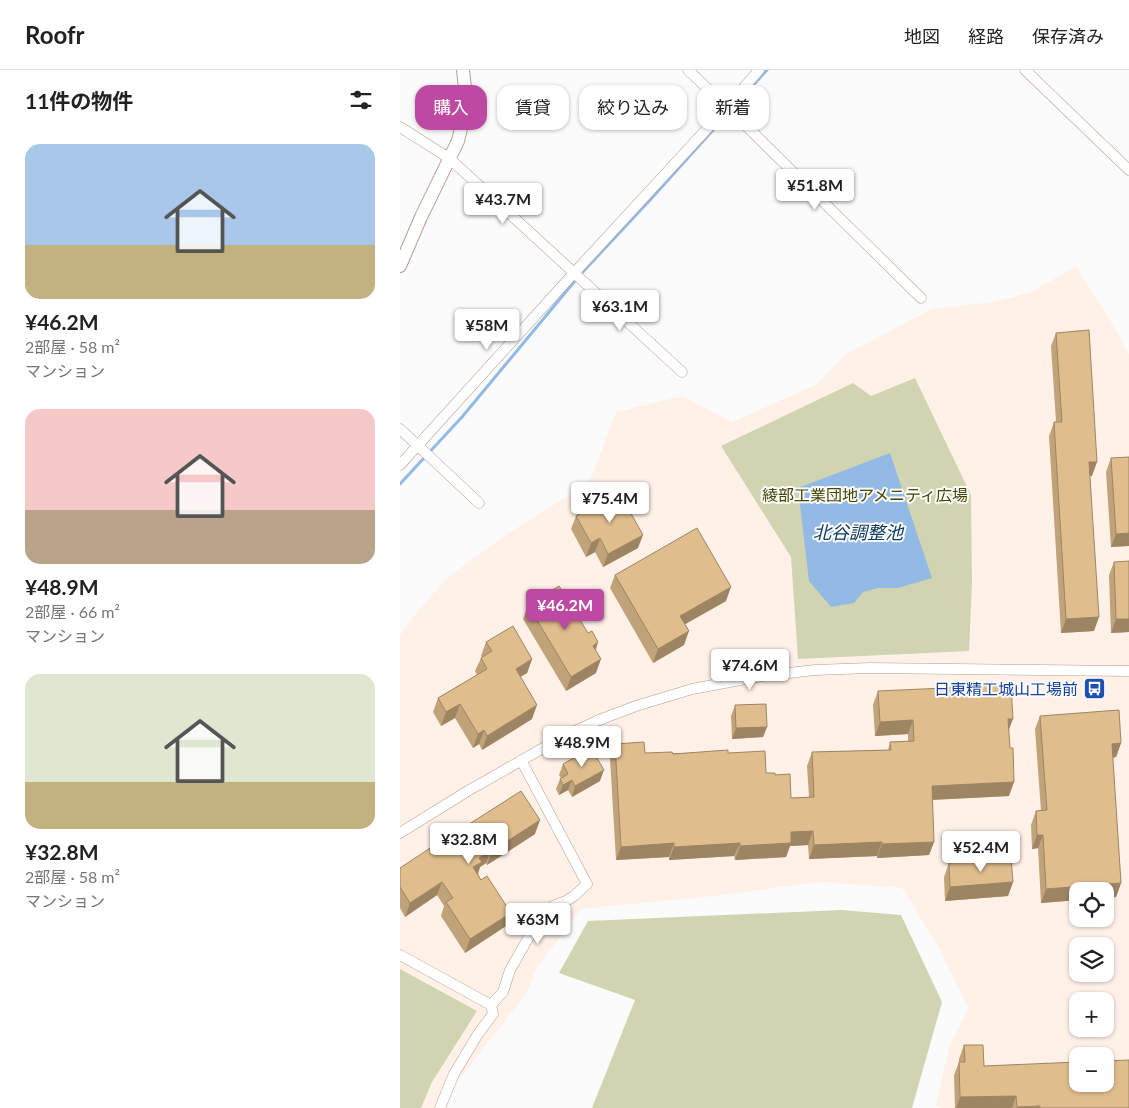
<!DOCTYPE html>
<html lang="ja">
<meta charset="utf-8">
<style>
body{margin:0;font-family:Lato,"Noto Sans JP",sans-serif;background:#f2f2f2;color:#222;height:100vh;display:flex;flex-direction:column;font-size:19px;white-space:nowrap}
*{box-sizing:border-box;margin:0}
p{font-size:16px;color:#767676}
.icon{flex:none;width:28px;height:28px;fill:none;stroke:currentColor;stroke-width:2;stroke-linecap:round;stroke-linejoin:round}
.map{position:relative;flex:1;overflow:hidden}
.details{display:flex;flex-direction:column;background:#fff;width:400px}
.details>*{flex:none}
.guide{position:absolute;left:15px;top:15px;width:475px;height:45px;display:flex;gap:10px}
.controls{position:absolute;left:669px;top:812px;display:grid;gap:10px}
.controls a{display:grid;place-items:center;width:45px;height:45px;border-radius:10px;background:#fff;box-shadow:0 1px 4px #0004;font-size:25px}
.price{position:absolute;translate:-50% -42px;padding:0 11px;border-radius:5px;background:#fff;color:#222;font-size:16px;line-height:32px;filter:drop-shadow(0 1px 2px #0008)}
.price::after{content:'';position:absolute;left:50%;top:30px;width:15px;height:11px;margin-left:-8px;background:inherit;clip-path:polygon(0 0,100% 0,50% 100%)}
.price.active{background:#bd49a3;color:#fff}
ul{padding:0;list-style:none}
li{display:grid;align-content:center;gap:10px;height:265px;padding:0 25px}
li span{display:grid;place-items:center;height:155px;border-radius:15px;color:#555}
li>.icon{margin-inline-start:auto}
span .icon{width:90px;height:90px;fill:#fffc;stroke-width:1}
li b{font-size:21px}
h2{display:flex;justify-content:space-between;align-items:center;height:60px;padding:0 25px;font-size:21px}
.pill{padding:0 18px;border-radius:15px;background:#fff;box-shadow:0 1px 4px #0004;font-size:18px;line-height:45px}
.pill.active{background:#bd49a3;color:#fff}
header{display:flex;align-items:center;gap:30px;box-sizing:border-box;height:70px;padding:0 25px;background:#fff;border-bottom:1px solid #e0e0e0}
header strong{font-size:24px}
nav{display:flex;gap:28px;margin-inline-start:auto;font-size:18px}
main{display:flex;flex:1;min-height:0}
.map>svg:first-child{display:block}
.built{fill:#fff1e8;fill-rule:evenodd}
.green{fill:#d1d4b1}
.water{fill:#92bae5}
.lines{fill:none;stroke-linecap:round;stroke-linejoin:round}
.stream{stroke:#92bae5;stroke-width:3}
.minor-casing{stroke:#b79d8c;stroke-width:11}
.major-casing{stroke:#b79d8c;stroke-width:14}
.minor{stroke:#fff;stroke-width:10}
.major{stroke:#fff;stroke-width:12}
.wall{fill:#c1a379}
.shaded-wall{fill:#9d8463}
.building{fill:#e0bd8d;stroke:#9d8463}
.labels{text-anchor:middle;stroke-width:4;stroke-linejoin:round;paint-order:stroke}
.park-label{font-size:16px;fill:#454600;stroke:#fbfbfb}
.transit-label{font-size:16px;fill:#164399;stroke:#fbfbfb;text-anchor:end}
.water-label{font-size:18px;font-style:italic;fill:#0e3a62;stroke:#fbfbfb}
</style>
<header>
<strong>Roofr</strong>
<nav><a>地図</a><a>経路</a><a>保存済み</a></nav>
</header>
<main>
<section class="details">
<h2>11件の物件<svg class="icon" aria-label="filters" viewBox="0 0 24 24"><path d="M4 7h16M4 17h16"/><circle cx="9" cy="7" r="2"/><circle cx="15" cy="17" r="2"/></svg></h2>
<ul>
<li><span style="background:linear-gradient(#a9c7e8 65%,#c2b280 0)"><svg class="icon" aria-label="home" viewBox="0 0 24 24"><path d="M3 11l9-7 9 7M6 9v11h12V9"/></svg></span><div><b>¥46.2M</b><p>2部屋 · 58 m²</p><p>マンション</p></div></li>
<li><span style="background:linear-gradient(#f6c9c9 65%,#b9a48a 0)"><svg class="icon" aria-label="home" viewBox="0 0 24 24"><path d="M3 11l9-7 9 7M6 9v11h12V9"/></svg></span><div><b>¥48.9M</b><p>2部屋 · 66 m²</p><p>マンション</p></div></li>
<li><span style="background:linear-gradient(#dfe7d0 70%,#c2b280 0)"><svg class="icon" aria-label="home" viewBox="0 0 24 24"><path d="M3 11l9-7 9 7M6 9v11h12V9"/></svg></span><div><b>¥32.8M</b><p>2部屋 · 58 m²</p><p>マンション</p></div></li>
</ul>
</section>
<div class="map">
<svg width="729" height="1038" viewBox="0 0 729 1038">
<rect width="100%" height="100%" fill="#fbfbfb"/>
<path class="built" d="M676,196L722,270L729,285V1038H541L536,1035L549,978L568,938L538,876L502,818L419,812L324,825L181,839L137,898L126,924L37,1038H0V565L12,548L48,507L107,464L189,413L216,342L282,326L332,352L416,315L446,284L532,239L593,232L632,222ZM678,821H705V849H678ZM678,876H705V904H678ZM678,931H705V959H678ZM678,986H705V1014H678Z"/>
<path class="green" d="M515,308L571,425L572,513L569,581L398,589L391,487L321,376L453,313L471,326Z
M441,840L501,845L542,932L512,1038H192L235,930L159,903L188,851Z
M0,899L77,941L32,1012L21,1038H0Z"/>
<path class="water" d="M490,383L532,508L498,518H478L463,522L454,533L431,537L409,511L398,418Z"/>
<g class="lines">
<path class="stream" d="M0,414L62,347L179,206L251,129L367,0"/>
<defs>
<path id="minor" d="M288,0L327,37L521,228
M625,0L729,100
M0,57L49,88L282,302
M0,359L79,433
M0,395L174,203L327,37L359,0
M0,763L66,722L166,665L199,650L236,636L292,619L362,606L415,600L470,598L729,601
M0,885L91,935L93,944L78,964L54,1004L40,1038
M91,935L103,922L110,900L135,856L153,836L166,831L174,826L187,814L121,690"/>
<path id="major" d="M0,196L21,147L58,71L63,50L66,27L63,0"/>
</defs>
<use href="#minor" class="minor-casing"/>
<use href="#major" class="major-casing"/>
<use href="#minor" class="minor"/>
<use href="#major" class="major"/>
</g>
<path class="wall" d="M656,263L692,406H690L694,561L661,563L649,366L654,352H656L651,276Z
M711,388L729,476L711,477L706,402Z
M176,446L238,478L203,497L195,482L186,487L171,459Z
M714,492L729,562L711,563L709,505Z
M215,505L326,531L285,554L284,575L253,593L210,518Z
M128,535L188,563L198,572L196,580V603L166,621L123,549Z
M86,572L132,589L127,603L120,607L132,649L82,680L79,674L73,678L55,648L41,656L33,642L38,628L77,605L75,601L81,588L82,587L81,586Z
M478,621L609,659V726L532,730L534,772L529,785L477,788V786L409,789L408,775L390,776L386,787L335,790L334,786L269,790V787L216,790L210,688L215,674L245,683H328L366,703L375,705L391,728L409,727L407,696L412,682L488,680L490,672L508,671V664L475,666L473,635Z
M335,635L367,657L363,667L332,669L331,646Z
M640,646L721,673L716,687L712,688L721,813L716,827L641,833L638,778L632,779L631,755L636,741H641L635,659Z
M163,694L200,711L172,727L168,720L159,725L156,719L160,709L161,708L159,705Z
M63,758L135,764L87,795L86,793L80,797L78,804L81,810L111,843L106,856L65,883L41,846L44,836L37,825L5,847L0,838V798Z
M549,793L613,812L608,826L545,831L544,807Z
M564,975L584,996L729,1038H555L554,1005L559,992V989Z"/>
<path class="shaded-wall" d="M689,392H697L692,406H684Z
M729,463V476L711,477L716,464Z
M243,465L238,478L203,497L208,484Z
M200,468L195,482L186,487L191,473Z
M331,517L326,531L275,560L280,546Z
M699,547L694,561L661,563L666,549Z
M716,549H729V562L711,563Z
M289,561L284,575L253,593L258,579Z
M198,572L193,586V576Z
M132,589L127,603L110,613L116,599Z
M201,589L196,603L166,621L171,607Z
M60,634L55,648L41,656L46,642Z
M137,635L132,649L82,680L87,666Z
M608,649H613L608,662Z
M513,650L508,664L475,666L480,652Z
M367,657L363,667L332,669L336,658Z
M84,660L79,674L73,678L78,664Z
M721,673L716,687L707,688L712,674Z
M204,700L200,711L172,727L175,716Z
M172,710L168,720L159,725L163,715Z
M614,712L609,726L527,730L532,716Z
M140,750L135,764L87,795L92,781Z
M413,761L408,775L390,776L386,787L335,790L340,776L391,762Z
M637,765H643L638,778L632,779Z
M482,772L477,786L409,789L414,775Z
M534,772L529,785L477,788L482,774Z
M274,773L269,787L216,790L221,777Z
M340,773L334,786L269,790L274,777Z
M91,779L86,793L80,797L77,806L73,797L79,788Z
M42,812L37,825L5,847L10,833Z
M613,812L608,826L545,831L550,817Z
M721,813L716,827L705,828V821H678V830L641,833L646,819Z
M111,843L106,856L65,883L70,869Z
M616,1026L612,1038H556L560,1027Z
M640,1036L639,1038H617V1037Z"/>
<path class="building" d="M689,260L697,392H689L699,547L666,549L654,352H662L656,263Z
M729,387V463L716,464L711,388Z
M219,422L243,465L208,484L200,468L191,473L176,446Z
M297,458L331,517L280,546L289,561L258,579L215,505Z
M729,491V549H716L714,492Z
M159,516L188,563L192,561L198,572L193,576L201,589L171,607L128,535Z
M113,556L132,589L116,599L137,635L87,666L84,660L78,664L60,634L46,642L38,628L87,599L81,588L92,581L86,572Z
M611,615L613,649H608L610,678H613L614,712L532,716L534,772L482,774V772L414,775L413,761L391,762V773L340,776V773L274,777V773L221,777L215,674L244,672L245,683L272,682L273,684L328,680V683L365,681L366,703H375V705L390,704L391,728L414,727L412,682L491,680L490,672L514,671L513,650L480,652L478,621Z
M366,634L367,657L336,658L335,635Z
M719,640L721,673L712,674L721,813L646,819L643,765H637L636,741L647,740L640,646Z
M191,678L204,700L175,716L172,710L163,715L160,709L168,704L163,694Z
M121,721L140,750L92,781L91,779L79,788L82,792L73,797L81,810L87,806L111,843L70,869L46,832L53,828L42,812L10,833L0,817V798L62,757L63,758Z
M611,788L613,812L550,817L549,793Z
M564,975H583L584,996L678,992V1014H705V991L729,990V1038H640V1036L617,1037L616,1026L560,1027L559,992H565Z"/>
<defs>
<symbol id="bus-square" viewBox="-11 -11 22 22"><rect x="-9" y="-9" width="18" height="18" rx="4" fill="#1a4fb4" stroke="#fbfbfb"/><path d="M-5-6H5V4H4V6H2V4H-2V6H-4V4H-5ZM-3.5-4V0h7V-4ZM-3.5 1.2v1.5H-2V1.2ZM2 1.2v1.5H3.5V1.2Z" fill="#fff"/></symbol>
</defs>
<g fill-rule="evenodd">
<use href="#bus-square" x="682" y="606" width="25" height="25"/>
</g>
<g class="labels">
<g class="park-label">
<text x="465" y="431">綾部工業団地アメニティ広場</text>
</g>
<g class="transit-label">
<text x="678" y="625">日東精工城山工場前</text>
</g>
<g class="water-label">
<text x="458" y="469">北谷調整池</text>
</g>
</g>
</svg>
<div class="controls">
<a><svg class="icon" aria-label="locate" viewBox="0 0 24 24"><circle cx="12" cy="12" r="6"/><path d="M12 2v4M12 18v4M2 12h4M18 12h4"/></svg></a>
<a><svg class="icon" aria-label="layers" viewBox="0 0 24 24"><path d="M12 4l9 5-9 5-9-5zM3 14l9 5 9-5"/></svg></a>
<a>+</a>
<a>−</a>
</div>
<b class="price" style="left:415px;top:141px">¥51.8M</b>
<b class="price" style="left:103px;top:155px">¥43.7M</b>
<b class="price" style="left:220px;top:262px">¥63.1M</b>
<b class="price" style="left:87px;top:281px">¥58M</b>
<b class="price" style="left:210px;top:454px">¥75.4M</b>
<b class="price active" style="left:165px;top:561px">¥46.2M</b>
<b class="price" style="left:350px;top:621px">¥74.6M</b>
<b class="price" style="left:182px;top:698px">¥48.9M</b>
<b class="price" style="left:69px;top:795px">¥32.8M</b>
<b class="price" style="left:581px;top:803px">¥52.4M</b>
<b class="price" style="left:138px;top:875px">¥63M</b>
<div class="guide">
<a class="pill active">購入</a>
<a class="pill">賃貸</a>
<a class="pill">絞り込み</a>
<a class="pill">新着</a>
</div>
</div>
</main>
